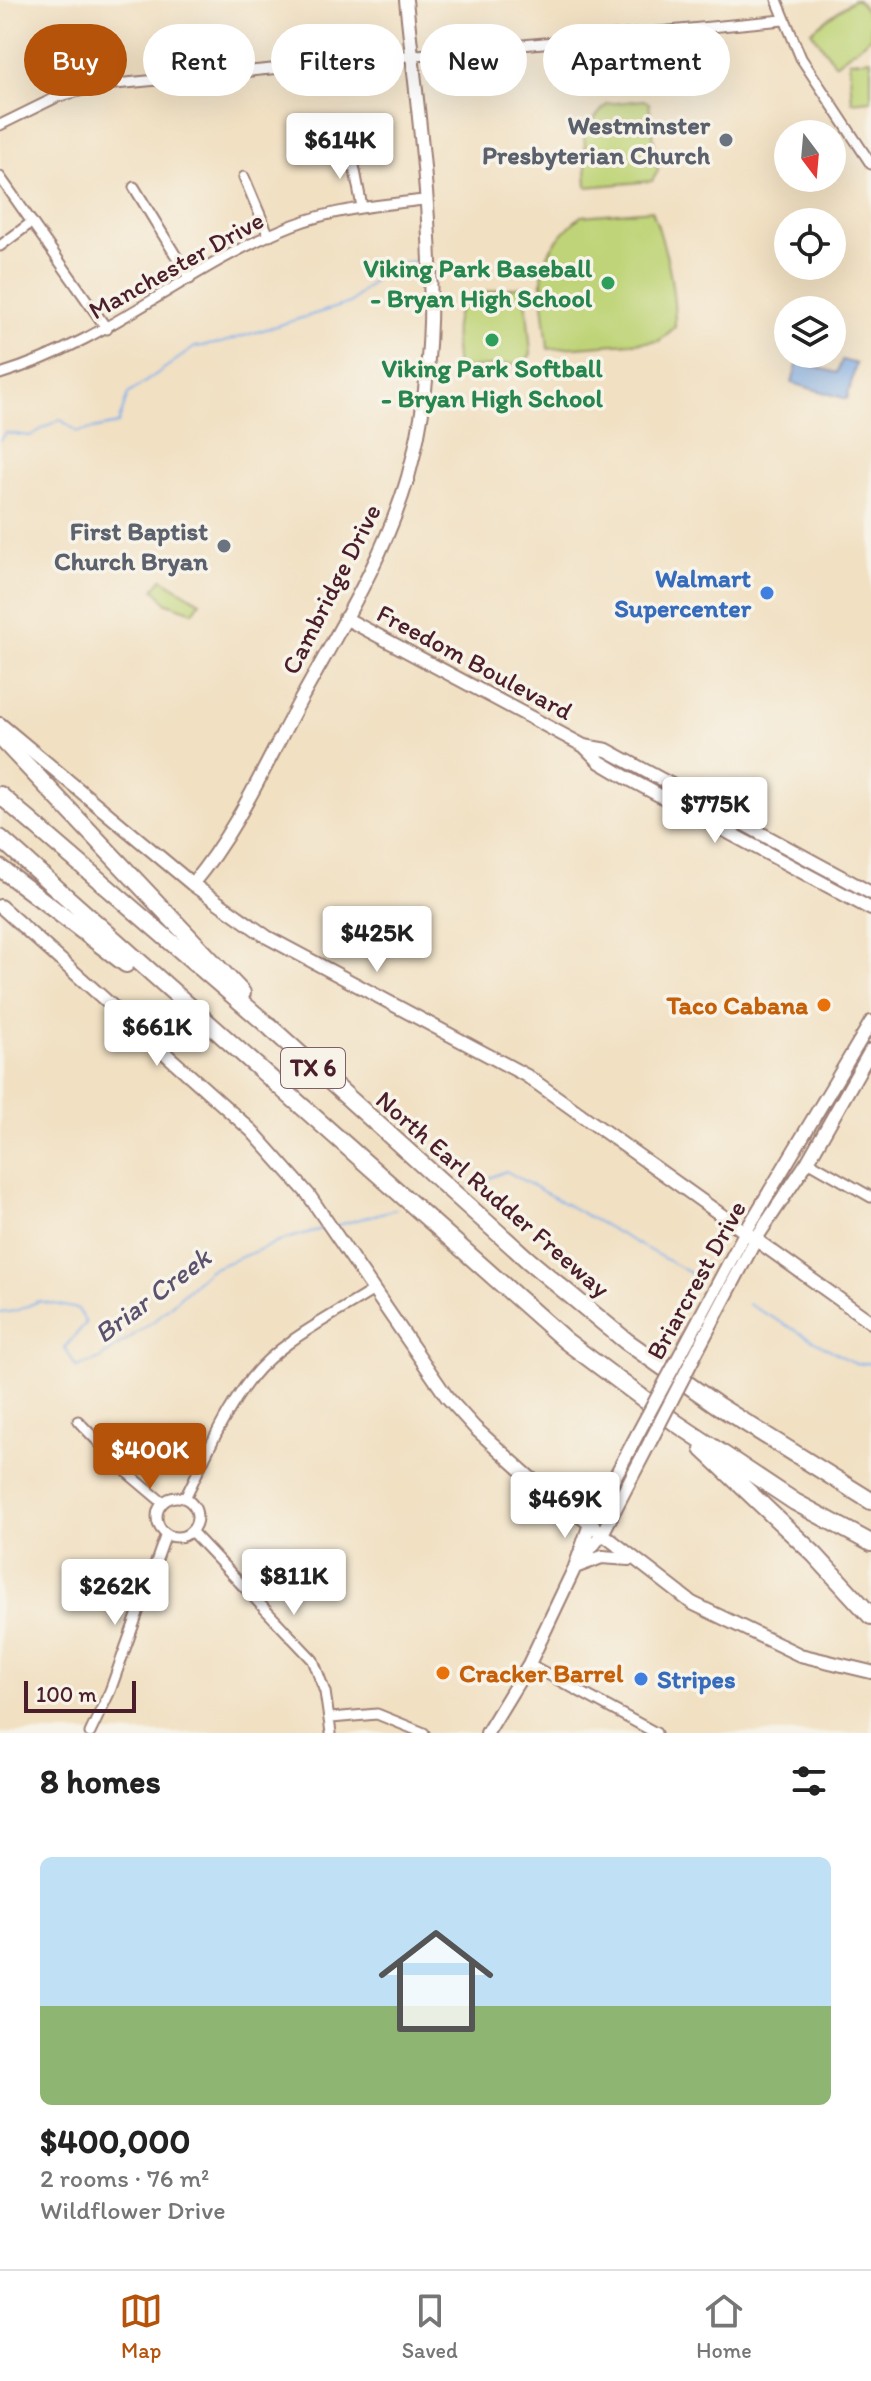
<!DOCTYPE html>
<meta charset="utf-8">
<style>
body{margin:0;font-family:Itim,sans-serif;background:#f2f2f2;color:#222;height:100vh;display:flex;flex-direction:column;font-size:30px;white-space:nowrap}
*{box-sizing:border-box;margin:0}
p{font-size:26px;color:#767676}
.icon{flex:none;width:44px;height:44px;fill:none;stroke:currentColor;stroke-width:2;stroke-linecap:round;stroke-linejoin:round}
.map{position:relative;height:1733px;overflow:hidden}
.details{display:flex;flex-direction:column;background:#fff;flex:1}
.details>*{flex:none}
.hud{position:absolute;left:24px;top:24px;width:824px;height:72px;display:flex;gap:16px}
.needle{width:52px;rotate:164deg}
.buttons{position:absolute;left:774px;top:120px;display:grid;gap:16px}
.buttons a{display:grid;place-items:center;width:72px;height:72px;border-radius:50%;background:#fff;box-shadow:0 8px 32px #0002;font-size:40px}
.scale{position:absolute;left:24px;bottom:20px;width:112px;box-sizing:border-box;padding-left:8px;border:4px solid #4a1f2b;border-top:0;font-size:22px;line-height:28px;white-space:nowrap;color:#4a1f2b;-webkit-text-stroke:6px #f7f3e8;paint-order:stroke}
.price{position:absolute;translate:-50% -68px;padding:0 18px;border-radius:8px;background:#fff;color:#222;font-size:26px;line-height:52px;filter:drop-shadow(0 2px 4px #0008)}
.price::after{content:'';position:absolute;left:50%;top:48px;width:24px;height:18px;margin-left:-12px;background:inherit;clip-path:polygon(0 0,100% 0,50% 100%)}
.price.current{background:#b45309;color:#fff}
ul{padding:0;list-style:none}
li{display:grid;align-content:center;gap:16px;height:424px;padding:0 40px}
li+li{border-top:2px solid #e0e0e0}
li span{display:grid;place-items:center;height:248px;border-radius:12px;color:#555}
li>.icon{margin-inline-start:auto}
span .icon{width:144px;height:144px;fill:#fffc;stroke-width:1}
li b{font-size:34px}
h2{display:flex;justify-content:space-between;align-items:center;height:96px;padding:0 40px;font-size:34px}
.tag{padding:0 28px;border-radius:36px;background:#fff;box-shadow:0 8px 32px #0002;font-size:28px;line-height:72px}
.tag.current{background:#b45309;color:#fff}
.menu{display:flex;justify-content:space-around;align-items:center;height:112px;border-top:2px solid #e0e0e0;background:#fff;font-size:22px;color:#767676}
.menu a{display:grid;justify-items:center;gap:4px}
.menu .current{color:#b45309}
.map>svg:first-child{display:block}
.green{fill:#bfd478;stroke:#847a52;stroke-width:2}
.water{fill:#81b0eb;stroke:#66688b;stroke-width:2}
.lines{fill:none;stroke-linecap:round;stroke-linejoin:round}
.stream{stroke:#81b0eb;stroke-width:2}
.street-casing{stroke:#9e8076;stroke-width:13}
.secondary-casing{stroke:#9e8076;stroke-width:16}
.highway-casing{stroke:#9e8076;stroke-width:20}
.street{stroke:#fff;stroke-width:9}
.secondary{stroke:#fff;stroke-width:12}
.highway{stroke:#fff;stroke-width:16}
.secondary-bridge-casing{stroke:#9e8076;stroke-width:16;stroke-linecap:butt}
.secondary-bridge{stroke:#fff;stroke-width:12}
.worship-dot{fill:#6b7280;stroke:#f7f3e8;stroke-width:3}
.leisure-dot{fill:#2e9e5b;stroke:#f7f3e8;stroke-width:3}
.shop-dot{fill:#3f7fe0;stroke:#f7f3e8;stroke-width:3}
.food-dot{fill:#e8710a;stroke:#f7f3e8;stroke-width:3}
.labels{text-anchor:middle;stroke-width:7;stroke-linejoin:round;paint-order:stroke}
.shield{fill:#f7f3e8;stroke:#7e5f64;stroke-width:2}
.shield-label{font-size:24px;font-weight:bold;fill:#4a1f2b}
.worship-label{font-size:26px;font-weight:bold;fill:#5b616d;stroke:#f7f3e8;text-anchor:end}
.street-label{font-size:26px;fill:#4a1f2b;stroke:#f7f3e8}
.leisure-label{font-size:26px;font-weight:bold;fill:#27864d;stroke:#f7f3e8;text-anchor:end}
.shop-label{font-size:26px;font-weight:bold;fill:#366cbe;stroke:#f7f3e8;text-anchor:end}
.food-label{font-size:26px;font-weight:bold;fill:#c56008;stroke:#f7f3e8;text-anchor:end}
.water-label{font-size:28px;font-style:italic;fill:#5d526e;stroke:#f7f3e8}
</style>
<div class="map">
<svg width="871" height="1733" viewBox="0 0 871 1733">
<rect width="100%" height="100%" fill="#f7f3e8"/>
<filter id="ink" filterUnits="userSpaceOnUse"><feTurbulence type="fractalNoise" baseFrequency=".0125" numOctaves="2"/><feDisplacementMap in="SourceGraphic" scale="16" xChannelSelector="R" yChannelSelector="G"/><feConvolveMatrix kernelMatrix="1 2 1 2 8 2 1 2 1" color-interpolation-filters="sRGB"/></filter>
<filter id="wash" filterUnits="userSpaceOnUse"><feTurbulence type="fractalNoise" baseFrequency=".006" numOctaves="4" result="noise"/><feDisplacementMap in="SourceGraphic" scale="32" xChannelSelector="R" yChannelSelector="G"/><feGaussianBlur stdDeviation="1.8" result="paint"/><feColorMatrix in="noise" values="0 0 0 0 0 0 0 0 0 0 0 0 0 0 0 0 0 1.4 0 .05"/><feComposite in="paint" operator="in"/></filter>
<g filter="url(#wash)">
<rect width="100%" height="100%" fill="#f1e0c2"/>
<path class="green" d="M853,0H858L871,18V37L835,64L811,31Z
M871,59V100L852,102L849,61Z
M644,100L649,103L658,171L652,181L587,187L584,131L607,104Z
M652,210C667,249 675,285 675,327L659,341L548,349C543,285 527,261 581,216Z
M525,286L531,354L524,363L457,369C449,299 458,294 525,286Z
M162,579L200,602L193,612L167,603L154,589Z"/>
<path class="water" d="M842,360L856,364L847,399L792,383L798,362L837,373Z"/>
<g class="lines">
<path class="stream" d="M0,440L5,433L30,436L60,419L77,432L118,424L128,394L195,347L221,343L350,303L391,264L415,261
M470,1186L506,1171L692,1274
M335,1226L396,1209
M748,1304L856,1364L871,1363
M0,1313L16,1311L39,1301L78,1309L86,1323L65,1347L76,1367L98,1360L155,1320L209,1270L286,1239L325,1228"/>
</g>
</g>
<g filter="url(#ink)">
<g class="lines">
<defs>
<path id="street" d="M777,0L801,58L871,164
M0,125L59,96L105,85L783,20
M351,150L362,207
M0,177L107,329
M244,177L269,236
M134,187L190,279
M0,246L32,222
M0,374C110,341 188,266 293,225C335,209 380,205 424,200
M808,1161L871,1197
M78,1421L130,1475L162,1502
M157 1517a20 20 0 1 1 40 0a20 20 0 1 1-40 0Z
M185,1498C205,1458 223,1414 251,1378C280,1341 333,1316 372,1291
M191,1531L313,1660L325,1692L331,1733
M529,1664L656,1733
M331,1718L377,1714L424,1733
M90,1733L110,1691L166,1534"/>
<path id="secondary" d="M345,618L584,746L607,750L871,893
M0,724L192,884L267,937L527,1076L871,1322
M584,746L600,762L627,778L871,909
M192,884C237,831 267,761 300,701C340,628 385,556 408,477C451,325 422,155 406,0
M0,906L252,1131L308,1194L447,1397L475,1428L528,1476L692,1603L800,1655L871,1672
M689,1338L746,1231L871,1022
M699,1347L757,1237L808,1161L871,1050
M582,1559L602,1534L651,1440
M578,1566L602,1557L629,1559
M487,1733L529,1664L575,1567L590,1524L637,1435"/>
<path id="highway" d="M0,737L242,993
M0,795L271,1028L528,1260L626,1341L717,1405L871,1501
M0,838L566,1341L676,1423L795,1502L871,1543
M0,868L126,964
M703,1449L815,1555L871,1616"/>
</defs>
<use href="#street" class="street-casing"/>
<use href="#secondary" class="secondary-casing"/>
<use href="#highway" class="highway-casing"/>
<use href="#street" class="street"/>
<use href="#secondary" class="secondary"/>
<use href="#highway" class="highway"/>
<defs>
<path id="secondary-bridge" d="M637,1435L689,1338
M651,1440L699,1347"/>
</defs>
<use href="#secondary-bridge" class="secondary-bridge-casing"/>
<use href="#secondary-bridge" class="secondary-bridge"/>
</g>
</g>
<g class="worship-dot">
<circle cx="726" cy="140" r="8"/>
<circle cx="224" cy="546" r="8"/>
</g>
<g class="leisure-dot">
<circle cx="608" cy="283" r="8"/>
<circle cx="492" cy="340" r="8"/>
</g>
<g class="shop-dot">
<circle cx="767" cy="593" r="8"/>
<circle cx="641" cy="1679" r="8"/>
</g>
<g class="food-dot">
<circle cx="824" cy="1005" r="8"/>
<circle cx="443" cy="1673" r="8"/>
</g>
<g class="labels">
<rect class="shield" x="281" y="1048" width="64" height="40" rx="6"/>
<g class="shield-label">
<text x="313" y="1076">TX 6</text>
</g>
<g class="worship-label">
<text x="710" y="134">Westminster<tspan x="710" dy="30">Presbyterian Church</tspan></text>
<text x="208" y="540">First Baptist<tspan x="208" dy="30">Church Bryan</tspan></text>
</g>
<g class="street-label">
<text transform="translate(176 265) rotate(-29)" y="9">Manchester Drive</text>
<text transform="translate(331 589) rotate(-63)" y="9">Cambridge Drive</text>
<text transform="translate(475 662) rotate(28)" y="9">Freedom Boulevard</text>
<text transform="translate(493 1194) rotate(41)" y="9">North Earl Rudder Freeway</text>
<text transform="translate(696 1280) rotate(-61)" y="9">Briarcrest Drive</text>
</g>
<g class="leisure-label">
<text x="592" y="277">Viking Park Baseball<tspan x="592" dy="30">- Bryan High School</tspan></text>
<text x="492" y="377" text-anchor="middle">Viking Park Softball<tspan x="492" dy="30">- Bryan High School</tspan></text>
</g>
<g class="shop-label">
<text x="751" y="587">Walmart<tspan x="751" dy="30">Supercenter</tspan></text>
<text x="657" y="1688" text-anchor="start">Stripes</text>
</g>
<g class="food-label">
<text x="808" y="1014">Taco Cabana</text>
<text x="459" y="1682" text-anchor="start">Cracker Barrel</text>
</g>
<g class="water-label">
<text transform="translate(152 1295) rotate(-37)" y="10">Briar Creek</text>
</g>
</g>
</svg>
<div class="buttons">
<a><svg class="needle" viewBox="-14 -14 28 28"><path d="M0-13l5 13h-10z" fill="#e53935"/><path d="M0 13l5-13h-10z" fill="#767676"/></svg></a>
<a><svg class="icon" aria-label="locate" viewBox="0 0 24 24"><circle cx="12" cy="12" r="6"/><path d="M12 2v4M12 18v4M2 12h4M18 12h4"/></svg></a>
<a><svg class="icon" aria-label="layers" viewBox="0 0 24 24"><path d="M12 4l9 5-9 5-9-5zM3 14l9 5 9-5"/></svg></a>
</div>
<div class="scale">100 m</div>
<b class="price" style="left:340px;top:181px">$614K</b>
<b class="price" style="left:715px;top:845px">$775K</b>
<b class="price" style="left:377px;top:974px">$425K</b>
<b class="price" style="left:157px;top:1068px">$661K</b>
<b class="price current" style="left:150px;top:1491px">$400K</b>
<b class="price" style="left:565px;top:1540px">$469K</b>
<b class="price" style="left:294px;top:1617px">$811K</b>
<b class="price" style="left:115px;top:1627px">$262K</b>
<div class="hud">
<a class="tag current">Buy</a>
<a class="tag">Rent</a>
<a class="tag">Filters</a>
<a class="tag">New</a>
<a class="tag">Apartment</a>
</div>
</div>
<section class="details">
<h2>8 homes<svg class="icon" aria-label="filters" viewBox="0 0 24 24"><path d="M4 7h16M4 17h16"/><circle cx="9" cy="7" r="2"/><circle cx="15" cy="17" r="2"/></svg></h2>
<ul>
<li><span style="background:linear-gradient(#bfe0f5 60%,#8fb573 0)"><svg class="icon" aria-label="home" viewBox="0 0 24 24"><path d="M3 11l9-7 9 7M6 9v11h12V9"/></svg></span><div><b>$400,000</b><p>2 rooms · 76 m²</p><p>Wildflower Drive</p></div></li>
</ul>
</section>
<nav class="menu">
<a class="current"><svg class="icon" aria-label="map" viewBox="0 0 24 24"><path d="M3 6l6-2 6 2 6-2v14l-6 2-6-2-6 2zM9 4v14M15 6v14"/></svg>Map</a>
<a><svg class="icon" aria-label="saved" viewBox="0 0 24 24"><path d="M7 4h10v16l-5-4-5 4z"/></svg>Saved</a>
<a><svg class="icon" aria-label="home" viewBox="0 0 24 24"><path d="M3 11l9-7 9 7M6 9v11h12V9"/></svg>Home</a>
</nav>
